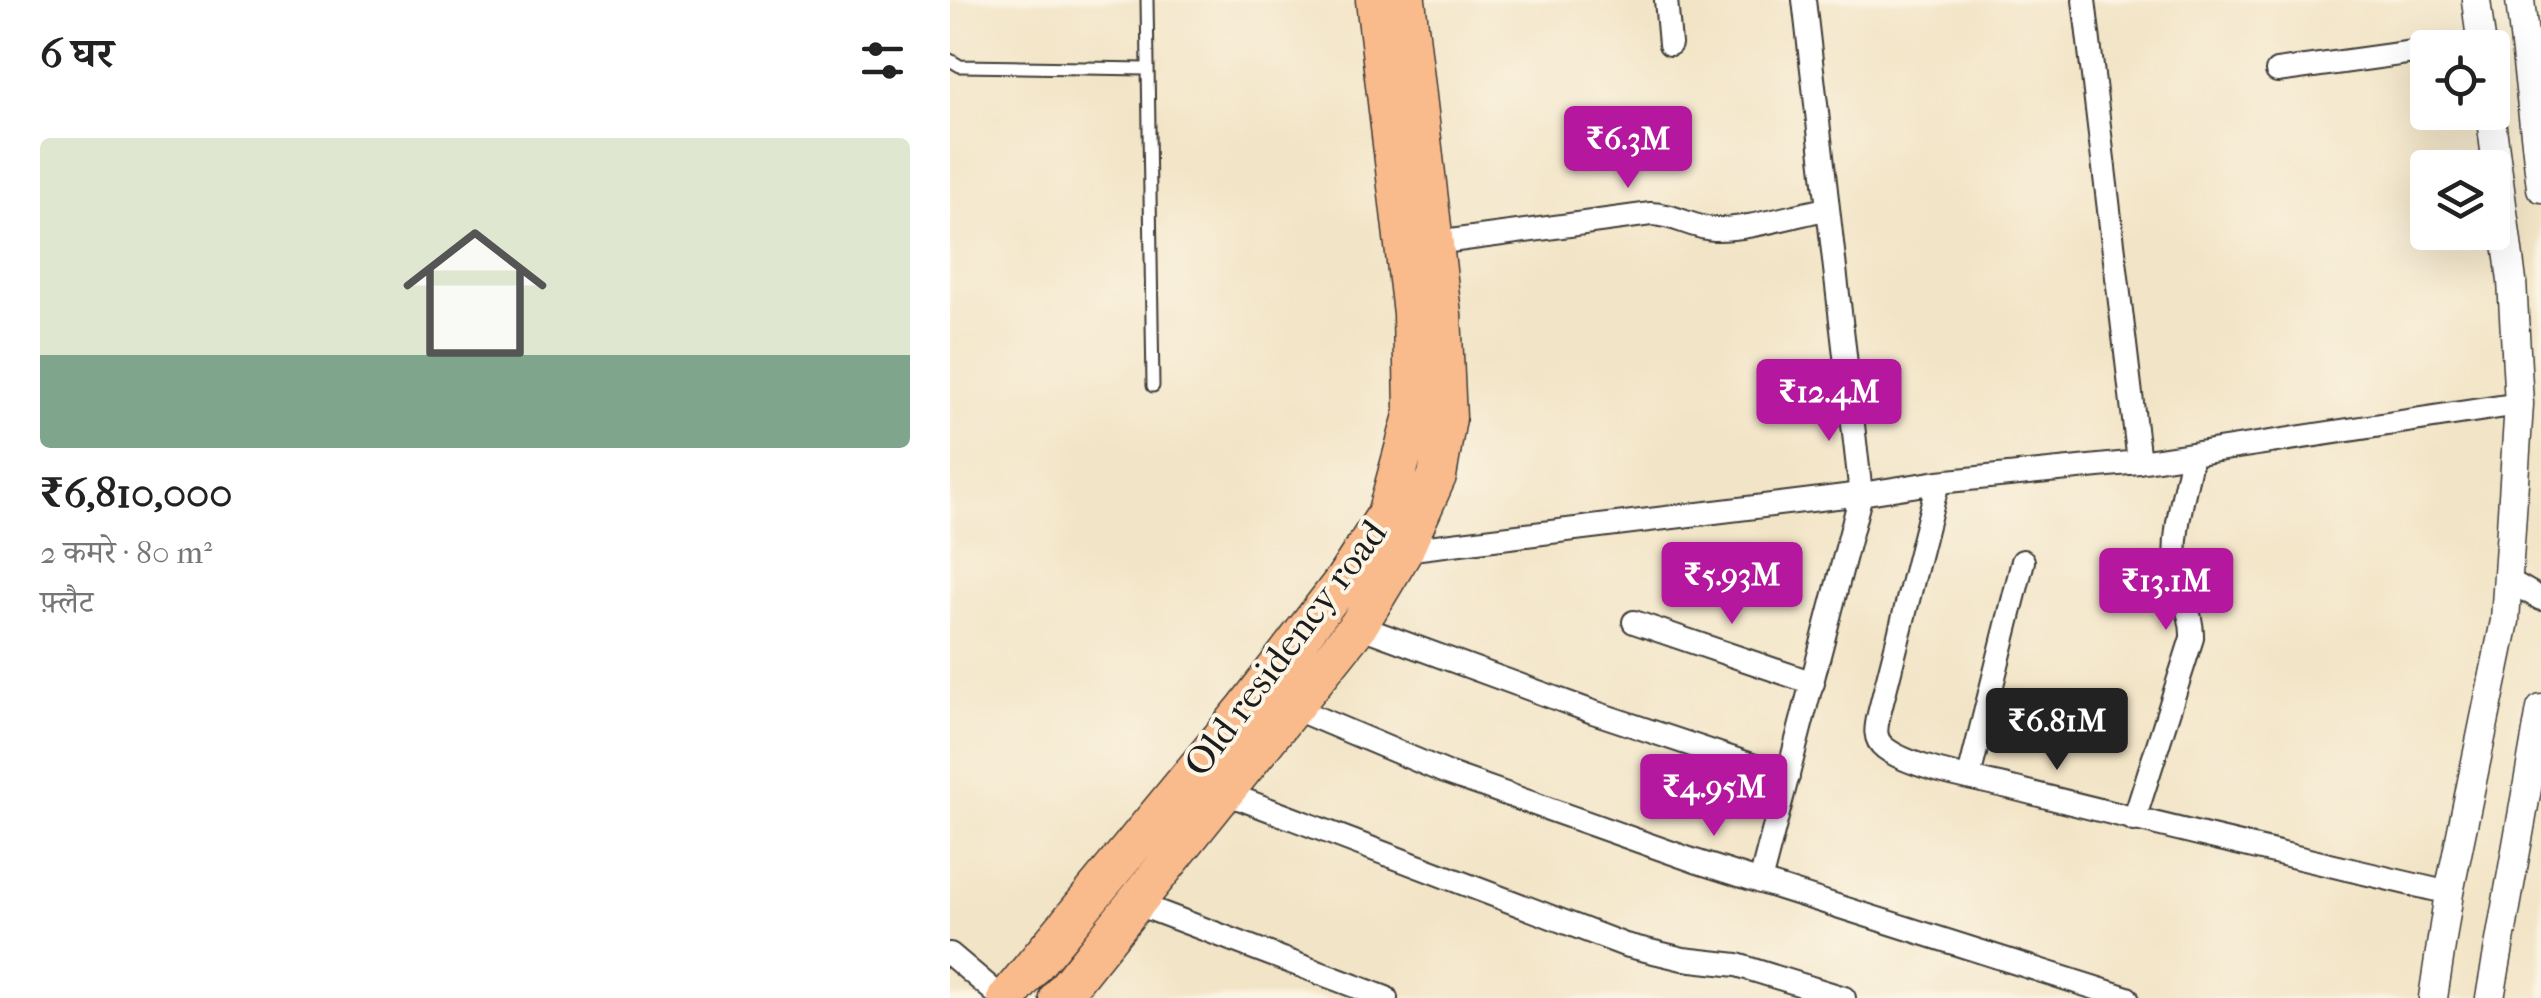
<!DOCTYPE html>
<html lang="hi">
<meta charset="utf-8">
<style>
body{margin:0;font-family:"IM FELL French Canon","Noto Serif Devanagari",serif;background:#f6f6f6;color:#222;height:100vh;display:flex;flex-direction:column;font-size:38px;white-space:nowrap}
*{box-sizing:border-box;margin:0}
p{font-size:32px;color:#767676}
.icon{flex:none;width:55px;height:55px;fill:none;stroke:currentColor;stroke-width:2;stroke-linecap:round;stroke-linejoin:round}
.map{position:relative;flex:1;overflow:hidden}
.panel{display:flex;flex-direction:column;background:#fff;width:950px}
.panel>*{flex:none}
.buttons{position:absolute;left:1460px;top:30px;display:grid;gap:20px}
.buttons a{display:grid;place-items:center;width:100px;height:100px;border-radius:10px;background:#fff;box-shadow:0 10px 40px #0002;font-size:50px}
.price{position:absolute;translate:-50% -85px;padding:0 22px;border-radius:10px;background:#b5179e;color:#fff;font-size:32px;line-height:65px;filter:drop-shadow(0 2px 5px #0008)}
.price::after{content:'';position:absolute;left:50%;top:60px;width:30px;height:22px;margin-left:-15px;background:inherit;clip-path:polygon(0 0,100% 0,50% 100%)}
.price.selected{background:#222;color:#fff}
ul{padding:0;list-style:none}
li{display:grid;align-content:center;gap:20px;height:530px;padding:0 40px}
li span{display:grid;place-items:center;height:310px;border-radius:10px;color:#555}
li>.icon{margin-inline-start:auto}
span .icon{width:180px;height:180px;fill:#fffc;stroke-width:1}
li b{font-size:42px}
h2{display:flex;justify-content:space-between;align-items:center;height:120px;padding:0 40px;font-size:42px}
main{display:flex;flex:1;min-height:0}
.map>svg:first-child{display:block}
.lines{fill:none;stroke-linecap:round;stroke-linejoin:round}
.service-casing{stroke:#3c3a36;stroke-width:15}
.minor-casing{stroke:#3c3a36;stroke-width:26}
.tertiary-casing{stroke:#3c3a36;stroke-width:31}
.trunk-casing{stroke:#3c3a36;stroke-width:41}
.service{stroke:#fff;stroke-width:11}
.minor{stroke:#fff;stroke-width:22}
.tertiary{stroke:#fff;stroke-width:28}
.trunk{stroke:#fabb8c;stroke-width:38}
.labels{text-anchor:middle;stroke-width:8;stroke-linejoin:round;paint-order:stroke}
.street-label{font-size:38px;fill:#1c1c1c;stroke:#fcf5e5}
</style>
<main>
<section class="panel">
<h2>6 घर<svg class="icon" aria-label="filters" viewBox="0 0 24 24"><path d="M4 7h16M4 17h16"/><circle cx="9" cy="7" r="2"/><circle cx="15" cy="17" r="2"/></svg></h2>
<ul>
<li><span style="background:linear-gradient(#dfe7d0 70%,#7fa58c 0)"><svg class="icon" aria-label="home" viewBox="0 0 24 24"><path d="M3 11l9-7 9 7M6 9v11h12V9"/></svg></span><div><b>₹6,810,000</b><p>2 कमरे · 80 m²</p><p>फ़्लैट</p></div></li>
</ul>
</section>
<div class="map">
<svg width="1591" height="998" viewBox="0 0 1591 998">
<rect width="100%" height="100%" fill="#fcf5e5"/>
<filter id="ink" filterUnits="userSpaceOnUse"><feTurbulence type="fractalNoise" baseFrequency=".01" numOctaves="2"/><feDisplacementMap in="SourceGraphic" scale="20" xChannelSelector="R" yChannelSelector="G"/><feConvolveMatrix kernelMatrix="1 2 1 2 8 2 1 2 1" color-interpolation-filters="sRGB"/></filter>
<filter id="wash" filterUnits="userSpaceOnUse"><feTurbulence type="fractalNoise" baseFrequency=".0048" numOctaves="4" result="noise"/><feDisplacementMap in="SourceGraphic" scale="40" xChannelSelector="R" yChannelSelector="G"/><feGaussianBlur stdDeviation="2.25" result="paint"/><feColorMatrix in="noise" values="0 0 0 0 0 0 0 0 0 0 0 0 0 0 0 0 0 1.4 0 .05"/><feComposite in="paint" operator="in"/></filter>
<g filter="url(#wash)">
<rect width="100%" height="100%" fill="#f2e4c6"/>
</g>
<g filter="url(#ink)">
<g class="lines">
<defs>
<path id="service" d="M197,0L203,386
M0,60L10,66L196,69"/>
<path id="minor" d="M716,0L720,44
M1134,0L1189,462
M1497,48L1532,43
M1327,71L1478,50
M485,243L701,214C724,214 742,228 764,229C797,230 843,215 877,209
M988,482L929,714C926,727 923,739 935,748C961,769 1032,780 1066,789C1210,826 1355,859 1499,893
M454,550L911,494L988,482L1189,462L1569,404
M1558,580L1591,599
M684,622L863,683
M408,626L643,712L838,777
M341,707L497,773L745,861L1177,998
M1019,777L1073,561
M273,792L675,945L733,959L787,965L894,998
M1184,820L1242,638C1243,612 1228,591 1226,567C1222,531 1236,489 1242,454
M810,882L911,494L854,0
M185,903L436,998
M0,954L52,998"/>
<path id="tertiary" d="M1526,0L1532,48
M1570,0L1591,188
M1483,998L1499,893L1555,621L1569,404L1562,281L1540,112
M1540,998L1591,709"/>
<path id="trunk" d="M57,998L296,708L394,580L436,515L464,412L462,313L425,0
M109,998L408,626L454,550L487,476L497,418L492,314L456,0"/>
</defs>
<use href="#service" class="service-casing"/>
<use href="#minor" class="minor-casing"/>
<use href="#tertiary" class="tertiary-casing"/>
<use href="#trunk" class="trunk-casing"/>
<use href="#service" class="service"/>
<use href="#minor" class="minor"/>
<use href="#tertiary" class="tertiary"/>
<use href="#trunk" class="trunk"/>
</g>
</g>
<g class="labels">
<g class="street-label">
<text transform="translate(335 648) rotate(-53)" y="13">Old residency road</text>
</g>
</g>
</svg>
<div class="buttons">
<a><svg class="icon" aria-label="locate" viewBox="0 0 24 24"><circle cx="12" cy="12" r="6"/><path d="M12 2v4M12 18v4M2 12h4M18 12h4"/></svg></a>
<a><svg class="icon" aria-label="layers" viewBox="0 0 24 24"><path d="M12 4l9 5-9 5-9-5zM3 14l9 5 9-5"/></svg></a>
</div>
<b class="price" style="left:678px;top:191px">₹6.3M</b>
<b class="price" style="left:879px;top:444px">₹12.4M</b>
<b class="price" style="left:782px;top:627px">₹5.93M</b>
<b class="price" style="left:1216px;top:633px">₹13.1M</b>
<b class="price selected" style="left:1107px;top:773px">₹6.81M</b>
<b class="price" style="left:764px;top:839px">₹4.95M</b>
</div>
</main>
